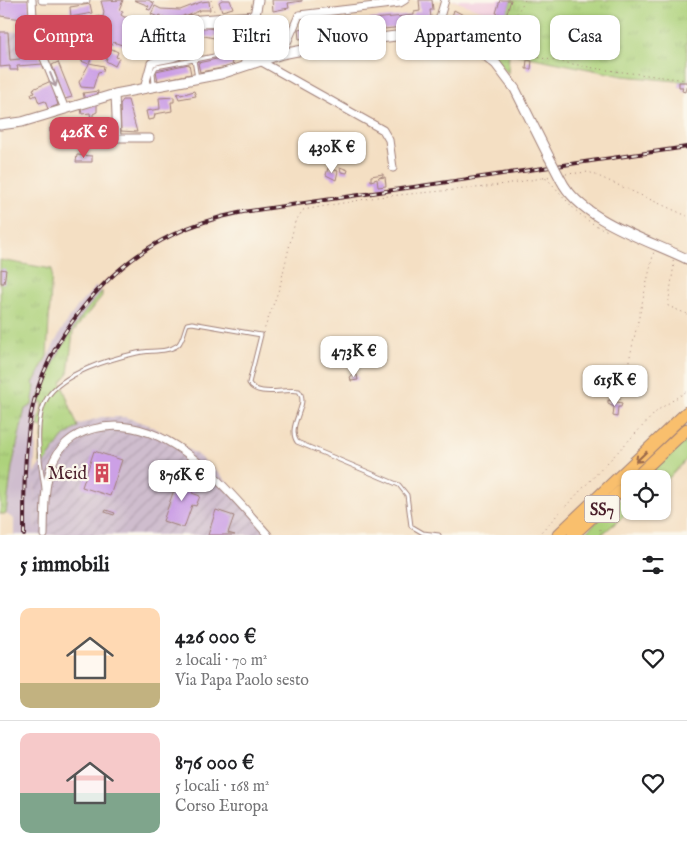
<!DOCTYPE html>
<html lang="it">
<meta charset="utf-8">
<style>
body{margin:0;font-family:"IM FELL English",serif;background:#f2f2f2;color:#202124;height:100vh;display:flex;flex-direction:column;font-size:19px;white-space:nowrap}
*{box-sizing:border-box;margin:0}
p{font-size:16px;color:#757577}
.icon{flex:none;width:28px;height:28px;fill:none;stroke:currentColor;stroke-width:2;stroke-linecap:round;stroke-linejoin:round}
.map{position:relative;height:535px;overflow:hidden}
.side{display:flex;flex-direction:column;background:#fff;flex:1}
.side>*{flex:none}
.top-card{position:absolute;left:15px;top:15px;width:658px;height:45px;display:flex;gap:10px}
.fabs{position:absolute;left:621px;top:470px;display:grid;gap:10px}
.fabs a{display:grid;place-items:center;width:50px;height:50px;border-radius:10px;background:#fff;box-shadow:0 1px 4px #0004;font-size:25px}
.price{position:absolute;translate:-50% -42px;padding:0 11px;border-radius:10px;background:#fff;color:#222;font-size:16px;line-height:32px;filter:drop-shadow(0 1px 2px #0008)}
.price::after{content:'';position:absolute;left:50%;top:30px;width:15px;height:11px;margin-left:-8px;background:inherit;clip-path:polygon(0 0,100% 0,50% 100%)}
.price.active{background:#d1495b;color:#fff}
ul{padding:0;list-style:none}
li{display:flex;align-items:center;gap:15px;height:125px;padding:0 20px}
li+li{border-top:1px solid #e0e0e0}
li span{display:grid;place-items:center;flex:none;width:140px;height:100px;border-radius:10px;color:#555}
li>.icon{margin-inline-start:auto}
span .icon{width:60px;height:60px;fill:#fffc;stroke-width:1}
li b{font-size:21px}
h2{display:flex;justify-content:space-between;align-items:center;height:60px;padding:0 20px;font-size:21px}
.chip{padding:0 18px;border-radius:10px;background:#fff;box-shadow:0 1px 4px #0004;font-size:18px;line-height:45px}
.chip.active{background:#d1495b;color:#fff}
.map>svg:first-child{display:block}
.built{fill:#f3cfdf}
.industrial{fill:url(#industrial-furrows)}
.railway{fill:#cfbdce}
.grass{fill:url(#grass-tufts);stroke:#7c7854}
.building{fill:#cca0e6}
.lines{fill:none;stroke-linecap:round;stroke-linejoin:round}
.service-casing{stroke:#9f7f77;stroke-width:5}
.minor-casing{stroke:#9f7f77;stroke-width:9}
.tertiary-casing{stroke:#9f7f77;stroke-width:11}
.trunk-casing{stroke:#9f7f77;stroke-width:13}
.path{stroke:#9f7f77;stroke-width:1;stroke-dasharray:1 4;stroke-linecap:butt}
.service{stroke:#fff;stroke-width:3}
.minor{stroke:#fff;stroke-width:7}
.tertiary{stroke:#fff;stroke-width:9}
.trunk{stroke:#f9bf6d;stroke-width:11}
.rail-casing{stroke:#4a1f2b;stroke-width:4}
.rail{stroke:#fbf7ec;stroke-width:2;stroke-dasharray:5.5;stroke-linecap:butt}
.tertiary-bridge-casing{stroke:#9f7f77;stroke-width:11;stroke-linecap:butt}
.tertiary-bridge{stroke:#fff;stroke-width:9}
.oneway{stroke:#ae9aa0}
.oneway2{stroke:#996749}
.labels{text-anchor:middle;stroke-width:4.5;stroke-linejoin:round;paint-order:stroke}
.shield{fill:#fbf7ec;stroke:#7f6065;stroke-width:1}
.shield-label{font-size:16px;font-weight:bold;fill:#4a1f2b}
.poi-label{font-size:18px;fill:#4a1f2b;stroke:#fbf7ec;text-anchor:end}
</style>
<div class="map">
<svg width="687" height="535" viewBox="0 0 687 535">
<defs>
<pattern id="industrial-furrows" width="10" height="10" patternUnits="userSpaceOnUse" patternTransform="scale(1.25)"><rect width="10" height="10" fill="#cfbdce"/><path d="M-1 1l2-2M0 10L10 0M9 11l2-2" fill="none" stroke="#b3a2b1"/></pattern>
<pattern id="grass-tufts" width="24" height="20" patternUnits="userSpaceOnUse" patternTransform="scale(1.25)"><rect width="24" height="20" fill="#add27c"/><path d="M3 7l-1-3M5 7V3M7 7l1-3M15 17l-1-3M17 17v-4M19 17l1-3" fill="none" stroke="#96b46b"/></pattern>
</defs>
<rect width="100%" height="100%" fill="#fbf7ec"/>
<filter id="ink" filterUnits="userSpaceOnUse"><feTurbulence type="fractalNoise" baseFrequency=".02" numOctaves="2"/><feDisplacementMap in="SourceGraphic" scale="10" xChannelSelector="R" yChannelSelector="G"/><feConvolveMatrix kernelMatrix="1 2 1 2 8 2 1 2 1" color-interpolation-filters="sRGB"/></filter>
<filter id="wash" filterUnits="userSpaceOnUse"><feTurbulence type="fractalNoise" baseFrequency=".0096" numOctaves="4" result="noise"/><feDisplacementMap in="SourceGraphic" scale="20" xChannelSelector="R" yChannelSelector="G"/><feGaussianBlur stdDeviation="1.12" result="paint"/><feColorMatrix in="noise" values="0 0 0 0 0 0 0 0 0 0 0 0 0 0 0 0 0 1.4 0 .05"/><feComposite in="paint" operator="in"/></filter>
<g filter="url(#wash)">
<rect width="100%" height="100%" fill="#f4dfc3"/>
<path class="built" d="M452,0H511L505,19Z"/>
<path class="industrial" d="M27,28L31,30L32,39L43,64L10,66L0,32L25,31Z
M101,417H125L149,425L196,454L218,472L275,535H36L34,473L57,440L77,425Z"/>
<path class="railway" d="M96,286L102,295L74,330L42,391L38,412L34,473L36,535H14V519L6,514L12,467L25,408L31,405L33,385L61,331L77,307Z"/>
<path class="grass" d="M511,0H687V82L623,76L509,53L508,73L491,56L498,42Z
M0,260L52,269L47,356L33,384L35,386L32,405L25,409L12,467L6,514H0Z
M102,291V296L73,332L68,374L61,382L78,427L62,438L44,464L40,463L43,427L38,426L43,402H38C54,358 71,326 102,291Z
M687,434V459L663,484L662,479H641Z
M630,490V511L601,535H583Z"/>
<g id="blocks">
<path class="building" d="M0,0H29L30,20L0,16Z
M123,0L119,10L123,11L121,15L124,17L131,18L126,33L130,35L128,47L113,42L110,48L118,52L116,57L119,58L115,66L106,61L107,58L104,57L106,52L98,47L100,42L89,38L96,16L103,17L104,12L101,1Z
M134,0H148L154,3L150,10L147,9L149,6Z
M222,0H230L233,8L222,11L219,2Z
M272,0H302V1L288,3L289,8L273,11Z
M419,0H432L433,10H430L432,24L384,29V27L299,39L298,29L340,24V22L414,15V12L420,11Z
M500,0H511L506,16L496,13Z
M209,1L210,10H201L185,17V15L181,17L165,18L160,15L158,17L151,14L155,6L161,9L180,10L201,2Z
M90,4L92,13L71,17L70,7Z
M454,10L471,19L470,21L476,20L477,24L485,25L491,30L497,29L501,33L498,42L471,32V30L451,20Z
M498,17L505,19L504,23L497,21Z
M81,18L93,22L90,31L79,25Z
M275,22L276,32L271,33L272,44L261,45L260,35L265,34L263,23Z
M193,25L218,30L232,29L236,31L237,28L243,30L241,38H218L219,36H214V38L190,33Z
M27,28L31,30L32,39L43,64L17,66L18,70H10V66L0,67V32H8L10,60L20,59L19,31H25Z
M141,32L166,38L165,41L169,43L171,40L178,44L173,52L164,47L148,45L149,41L146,40L144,44L138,41Z
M79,34L88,38L86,42L76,41Z
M90,44L97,48L89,63L104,66L103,71L98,72L93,88L81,87L79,82L89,64L81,61Z
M316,52L326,54V59L315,57Z
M231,56L233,66L200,72L198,63Z
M527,60L532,61L531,69H526Z
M58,62L72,97L65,99L52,65Z
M189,64L191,74L158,81L156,71Z
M51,81L58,105L48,109L45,101L39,103L36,95L32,97L31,94L35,93L33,89Z
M679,82H687L685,92L682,91L683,87H679Z
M98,91L97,97L85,100L83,93Z
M194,91L196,96L179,99L177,94L180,93L181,95Z
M174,97V102H171L172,111L155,114L154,119L148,120L146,111L160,109L159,98Z
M123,100H128L137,132L121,131L120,104Z
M97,104V112L93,114V119H91L90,113L82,114L81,109Z
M57,127H60L59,130L50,132V128Z
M77,155L92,156V162H76Z
M340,167L348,170L347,173L341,172Z
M328,168L338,171L336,180L326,175Z
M383,174V176L378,178L385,177L386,186L378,187L377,179L371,181V176Z
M1,269L6,270L4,283H1Z
M357,375L358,380L351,381L350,376Z
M608,400L622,403L621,407H618L617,417L613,416L614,407L608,404Z
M94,451L122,460L110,496L82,487Z
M183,475L195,481L194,486L196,487L192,493L200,496L196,506L192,505L184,528L163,521L175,487L178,488L175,484Z
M106,510L115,513L114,515L105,512Z
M216,510L234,516L228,533L235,535H208Z"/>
</g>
</g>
<g filter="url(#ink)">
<use href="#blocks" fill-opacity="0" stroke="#9f7f77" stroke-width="1"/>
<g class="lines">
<defs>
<path id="service" d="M197,78L194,60L229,53
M154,84L153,73L156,67L194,60
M44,488C40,463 33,421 47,398C62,373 110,359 137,353C150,350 167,353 178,345C183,340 184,331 187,324L192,323L261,335L249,383C257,398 285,388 299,391C310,405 286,425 297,442L399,485L407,495L411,526L423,533L439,535"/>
<path id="minor" d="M32,0L34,34L65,109
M42,0H86
M201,24L252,22
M435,34L445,0
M282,54L299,15L400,3L405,0
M260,61L383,130L389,140L393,168
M144,89L151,63C160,58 186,60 186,46C186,40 182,33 181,26L187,20L254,15
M117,138H150
M100,139L117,138L115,94
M44,535C45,492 42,442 93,429C165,410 226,488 268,535"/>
<path id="tertiary" d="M245,66L258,0
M0,125L22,122L115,94L221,74L282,54L334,44L419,33L435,34L476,48L496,64L515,89L549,157
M561,180C581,220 648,240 687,259"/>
<path id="trunk" d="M634,479L687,429
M558,535L687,412
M573,535L630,482"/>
</defs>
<use href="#service" class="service-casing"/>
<use href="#minor" class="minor-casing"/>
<use href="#tertiary" class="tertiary-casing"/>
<use href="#trunk" class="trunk-casing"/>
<path class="path" d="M211,0L214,11
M489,48L599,69L687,80
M498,48L507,24L514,18L525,0
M566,174L589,172L687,216
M543,178L552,176
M673,261L674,264L668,306L687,314
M263,333L280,286L295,222L303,210L377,197L486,187L543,178L547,179C570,202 576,218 608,231
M620,400L654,251
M538,535L658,410L687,391
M600,535V529"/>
<use href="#service" class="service"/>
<use href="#minor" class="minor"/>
<use href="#tertiary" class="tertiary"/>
<use href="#trunk" class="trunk"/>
<defs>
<path id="rail" d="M24,535C24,495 24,454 31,414C46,340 104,268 172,235C194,224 218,217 243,212L687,147"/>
</defs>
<use href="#rail" class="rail-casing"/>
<use href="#rail" class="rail"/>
<defs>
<path id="tertiary-bridge" d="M549,157L561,180"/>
</defs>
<use href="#tertiary-bridge" class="tertiary-bridge-casing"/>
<use href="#tertiary-bridge" class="tertiary-bridge"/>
</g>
<defs><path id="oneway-shaft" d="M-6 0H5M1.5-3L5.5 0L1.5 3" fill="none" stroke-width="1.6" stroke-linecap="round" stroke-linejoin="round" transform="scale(1.25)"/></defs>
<use class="oneway" href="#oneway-shaft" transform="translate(53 80) rotate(68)"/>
<use class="oneway2" href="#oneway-shaft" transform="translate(641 457) rotate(136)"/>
</g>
<defs>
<symbol id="building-bare" viewBox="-9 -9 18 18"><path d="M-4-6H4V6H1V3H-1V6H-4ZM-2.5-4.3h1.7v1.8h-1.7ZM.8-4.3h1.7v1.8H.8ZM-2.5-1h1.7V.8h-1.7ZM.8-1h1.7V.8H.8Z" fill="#d1495b" stroke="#fbf7ec" stroke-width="2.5" paint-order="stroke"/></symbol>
</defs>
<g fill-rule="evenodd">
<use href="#building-bare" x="88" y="459" width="28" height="28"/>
</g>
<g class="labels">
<rect class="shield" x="584.5" y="495.5" width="35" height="27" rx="4"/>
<g class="shield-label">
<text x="602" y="515">SS7</text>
</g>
<g class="poi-label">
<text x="87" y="479">Meid</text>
</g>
</g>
</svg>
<div class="fabs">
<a><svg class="icon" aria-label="locate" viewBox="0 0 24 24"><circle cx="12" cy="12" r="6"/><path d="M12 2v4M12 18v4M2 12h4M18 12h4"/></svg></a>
</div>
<b class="price active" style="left:84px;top:159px">426K €</b>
<b class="price" style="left:332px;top:174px">430K €</b>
<b class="price" style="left:354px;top:378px">473K €</b>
<b class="price" style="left:615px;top:407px">615K €</b>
<b class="price" style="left:182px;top:502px">876K €</b>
<div class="top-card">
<a class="chip active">Compra</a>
<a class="chip">Affitta</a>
<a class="chip">Filtri</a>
<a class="chip">Nuovo</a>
<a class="chip">Appartamento</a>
<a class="chip">Casa</a>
</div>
</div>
<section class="side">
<h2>5 immobili<svg class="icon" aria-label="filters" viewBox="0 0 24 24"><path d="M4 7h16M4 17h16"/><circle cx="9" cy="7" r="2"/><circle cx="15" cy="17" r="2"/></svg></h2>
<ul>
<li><span style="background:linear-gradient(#ffd9b3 75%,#c2b280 0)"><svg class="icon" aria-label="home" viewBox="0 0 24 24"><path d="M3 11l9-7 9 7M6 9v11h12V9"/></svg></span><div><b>426 000 €</b><p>2 locali · 70 m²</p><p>Via Papa Paolo sesto</p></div><svg class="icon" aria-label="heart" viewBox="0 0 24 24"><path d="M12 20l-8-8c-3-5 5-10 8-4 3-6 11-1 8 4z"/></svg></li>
<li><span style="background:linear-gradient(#f6c9c9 60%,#7fa58c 0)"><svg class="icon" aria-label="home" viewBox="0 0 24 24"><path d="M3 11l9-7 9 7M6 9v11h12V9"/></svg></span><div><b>876 000 €</b><p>5 locali · 168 m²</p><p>Corso Europa</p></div><svg class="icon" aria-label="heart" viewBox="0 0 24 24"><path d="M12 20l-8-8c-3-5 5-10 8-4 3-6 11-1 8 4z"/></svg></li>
</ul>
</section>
